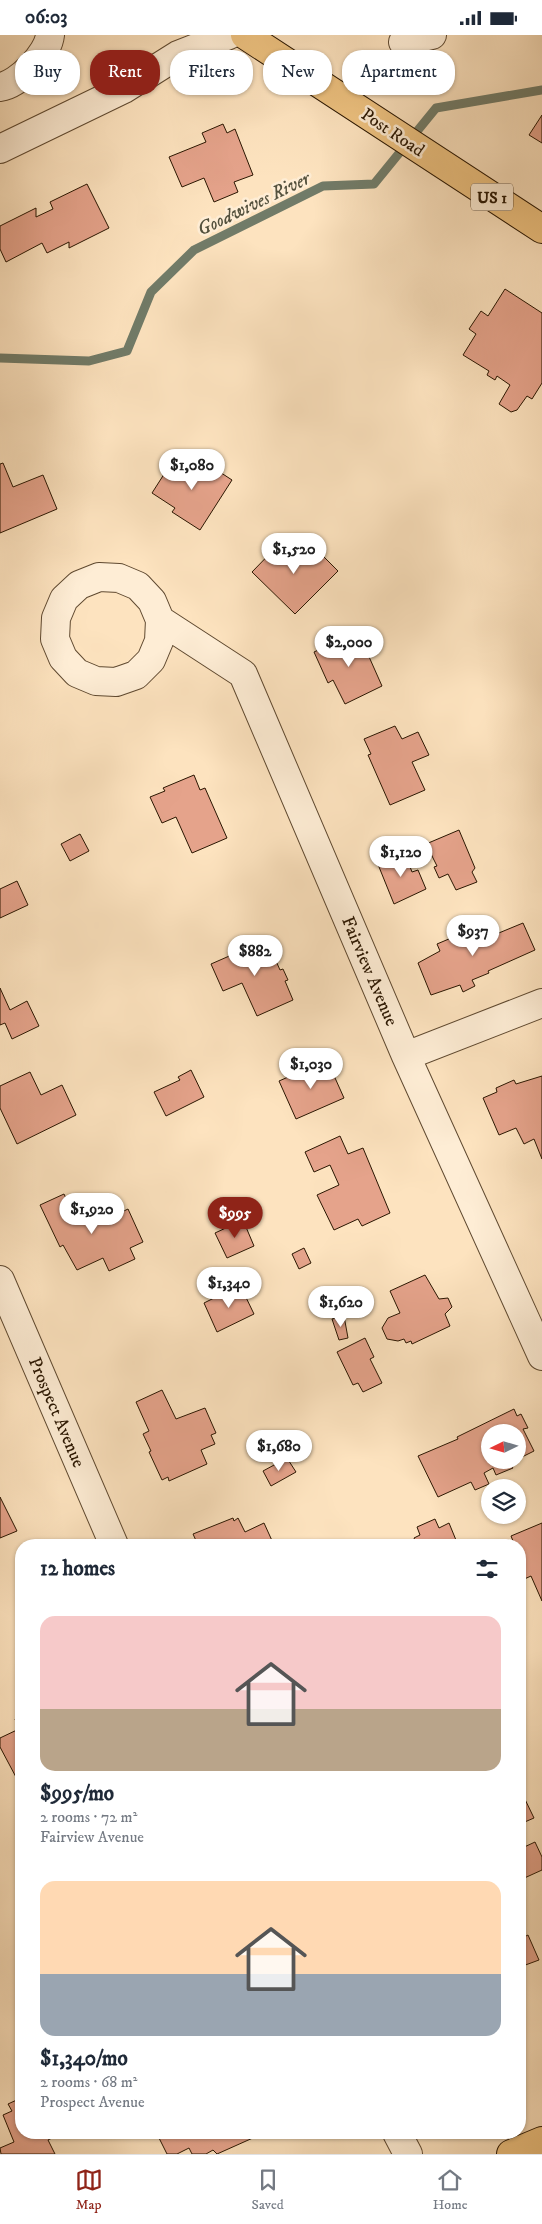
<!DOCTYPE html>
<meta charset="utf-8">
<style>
body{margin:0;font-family:"IM FELL DW Pica",serif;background:#f6f6f7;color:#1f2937;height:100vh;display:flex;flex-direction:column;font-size:19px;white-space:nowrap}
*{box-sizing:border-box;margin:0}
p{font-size:16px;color:#747a83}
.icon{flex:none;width:28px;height:28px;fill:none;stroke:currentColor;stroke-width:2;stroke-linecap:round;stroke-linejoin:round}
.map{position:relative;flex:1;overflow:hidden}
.drawer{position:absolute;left:15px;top:1504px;width:511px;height:600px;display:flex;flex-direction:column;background:#fff;border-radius:20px;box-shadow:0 1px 4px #0004}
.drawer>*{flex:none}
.guide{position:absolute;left:15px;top:15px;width:512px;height:45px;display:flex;gap:10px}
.needle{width:32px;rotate:265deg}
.controls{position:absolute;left:481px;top:1389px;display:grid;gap:10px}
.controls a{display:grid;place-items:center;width:45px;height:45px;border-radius:50%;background:#fff;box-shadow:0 1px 4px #0004;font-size:25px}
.price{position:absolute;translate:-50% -42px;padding:0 11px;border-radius:18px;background:#fff;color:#222;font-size:16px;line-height:32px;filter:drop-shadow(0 1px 2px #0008)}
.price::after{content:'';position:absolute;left:50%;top:30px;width:15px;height:11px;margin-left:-8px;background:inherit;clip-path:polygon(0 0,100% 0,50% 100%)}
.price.active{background:#8f2418;color:#fff}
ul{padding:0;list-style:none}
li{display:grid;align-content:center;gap:10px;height:265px;padding:0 25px}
li span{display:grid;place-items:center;height:155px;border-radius:15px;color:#555}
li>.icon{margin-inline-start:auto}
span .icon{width:90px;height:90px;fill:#fffc;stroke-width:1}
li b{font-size:21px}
h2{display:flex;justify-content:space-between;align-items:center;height:60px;padding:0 25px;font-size:21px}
.chip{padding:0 18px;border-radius:20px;background:#fff;box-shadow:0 1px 4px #0004;font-size:18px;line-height:45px}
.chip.active{background:#8f2418;color:#fff}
.status{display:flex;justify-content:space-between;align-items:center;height:35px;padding:0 25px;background:#fff;direction:ltr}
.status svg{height:14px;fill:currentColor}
.menu{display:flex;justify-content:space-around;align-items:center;height:70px;border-top:1px solid #e0e1e3;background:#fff;font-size:14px;color:#747a83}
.menu a{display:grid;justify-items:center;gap:2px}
.menu .active{color:#8f2418}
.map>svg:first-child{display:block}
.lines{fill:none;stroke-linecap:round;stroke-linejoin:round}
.stream{stroke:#717b68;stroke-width:9}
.building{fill:#e5a38b;stroke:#2a1601}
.minor-casing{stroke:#5f4930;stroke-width:30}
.major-casing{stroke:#2a1601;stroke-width:30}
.minor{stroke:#feedd5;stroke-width:28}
.major{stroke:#eec280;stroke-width:28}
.labels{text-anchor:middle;stroke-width:5;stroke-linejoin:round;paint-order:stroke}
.shield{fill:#feedd5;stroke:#6a5641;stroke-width:1}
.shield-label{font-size:16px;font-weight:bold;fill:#2a1601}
.street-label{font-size:18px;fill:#2a1601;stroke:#feedd5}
.water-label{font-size:19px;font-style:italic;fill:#54513d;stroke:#feedd5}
</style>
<div class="status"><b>06:03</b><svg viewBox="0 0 49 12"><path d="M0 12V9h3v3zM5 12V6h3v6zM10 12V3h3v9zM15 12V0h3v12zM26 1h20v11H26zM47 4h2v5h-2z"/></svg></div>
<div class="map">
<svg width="542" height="2119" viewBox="0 0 542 2119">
<rect width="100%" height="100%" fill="#fde3bf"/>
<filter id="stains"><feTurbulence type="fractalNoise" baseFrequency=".004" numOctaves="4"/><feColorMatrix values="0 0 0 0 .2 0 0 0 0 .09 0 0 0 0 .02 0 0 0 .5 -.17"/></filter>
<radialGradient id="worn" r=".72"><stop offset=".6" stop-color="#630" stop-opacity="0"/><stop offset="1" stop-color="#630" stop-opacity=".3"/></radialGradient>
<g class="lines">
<path class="stream" d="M0,323L89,326L127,316L151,257L194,215L323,151L374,149L436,73L542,55"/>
</g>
<path class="building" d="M542,80V108L529,100Z
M223,89L227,98L235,94L253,140L234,147L238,157L214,167L204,143L182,152L169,122L206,107L202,98Z
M87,149L109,193L69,213V207L47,218L42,208L6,227L0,214V191L36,173V182L53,174L50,167Z
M505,254L542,278V348L532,364L527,361L517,375L511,377L499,369L510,350L497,341L495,345L487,340L489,336L463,320L476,299L469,294L481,276L488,281Z
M175,422L200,438L206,428L232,445L200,495L172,477L175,473L152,458Z
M3,428L13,452L43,440L57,474L0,498V429Z
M284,504L305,525L315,513L338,536L295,579L252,537Z
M358,597L382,651L345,669L333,645L328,648L314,617Z
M395,691L402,704L418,697L429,720L412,727L425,755L390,770L368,720L371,719L364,704Z
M194,740L200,755L205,753L227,803L192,818L176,782L162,788L150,762L165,756L163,753Z
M459,795L475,833L472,837L477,847L456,855L448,839L439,843L434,832L437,831L426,809Z
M80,799L89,816L70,826L61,809Z
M404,816L412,837L418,835L426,854L394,869L377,827Z
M17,846L28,870L0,883V854Z
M489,887L494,900L523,888L535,915L488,936L489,938L472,945L475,951L463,957L460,950L431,960L418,928L440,916L437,909Z
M258,905L261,907L266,919L272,917L280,935L283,934L288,945L285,946L293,965L257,981L242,948L223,956L211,929L243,915L242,912Z
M0,953L10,975L27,966L39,991L12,1004L5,988L0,990Z
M327,1025L344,1063L296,1084L279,1046Z
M191,1035L204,1062L166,1081L154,1057L180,1045L178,1042Z
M30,1037L41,1060L62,1050L76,1080L17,1109L0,1073V1051Z
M542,1041V1124L534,1104L524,1109L516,1093L499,1100L483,1063L497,1057L496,1053L514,1045L516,1049Z
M340,1101L348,1119L363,1113L390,1178L362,1191L358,1184L334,1195L317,1160L339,1150L330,1130L314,1137L305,1117Z
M64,1159L76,1185L94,1177L99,1188L128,1174L143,1207L130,1213L135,1224L109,1236L103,1223L77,1235L63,1210L60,1212L40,1170Z
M108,1162L112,1168L105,1172L102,1164Z
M243,1185L254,1211L227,1223L215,1198Z
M304,1213L311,1228L299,1234L292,1219Z
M425,1240L439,1264L448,1263L452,1272L445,1279L450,1291L412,1309L411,1306L406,1308L404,1304L398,1306L387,1304L382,1293L388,1283L400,1278L390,1256Z
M240,1250L254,1279L217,1297L204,1268Z
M344,1281L348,1303L339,1305L332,1284Z
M365,1303L374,1322L370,1324L382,1348L363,1357L358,1348L353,1350L337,1317Z
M162,1355L176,1384L205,1373L216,1398L211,1400L215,1409L201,1415L207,1429L169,1446L168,1442L162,1445L149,1417L151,1416L143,1399L149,1396L136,1367Z
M514,1374L517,1381L521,1379L528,1393L523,1394L534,1416L518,1424V1398H490V1425H516L510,1428L513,1433L496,1440L493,1433L484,1438L489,1449L475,1455L471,1447L438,1462L418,1421L458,1404L457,1402Z
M287,1423L296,1437L271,1451L263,1436Z
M0,1462L17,1496L0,1503Z
M233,1483L234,1486L238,1483L245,1497L264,1488L274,1510H198L193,1499Z
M435,1484L439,1493L449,1488L458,1510H417L414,1503L420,1500L417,1492Z
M542,1488V1566L531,1541L520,1546V1510H504L513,1506L511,1501Z
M21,1681V1742L17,1744L0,1712V1703L19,1694L15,1684Z
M520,1754L534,1783L520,1789Z
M535,1807L542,1822V1835L520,1845V1814Z
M528,1900L539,1925L520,1932V1904Z
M21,2063V2098H60V2099L48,2105L55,2119H1L0,2113L14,2107L3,2080L12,2076L8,2069Z
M169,2098H264L217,2119L213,2115L206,2119H192L189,2113L177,2119H167L159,2103Z"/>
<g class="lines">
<defs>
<path id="minor" d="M403,7L432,0
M0,52C19,49 48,19 50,0
M0,114L124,54L178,20L229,0
M160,585L159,606L151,625L136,640L116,647L96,646L77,638L63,623L55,604L56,583L64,564L79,550L99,542L119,543L138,551L152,566L160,585L243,639L406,1021L542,1321
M406,1021L542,968
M0,1245L114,1510
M397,2098L408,2119"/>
<path id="major" d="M245,0L542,194
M511,2119L542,2106"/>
</defs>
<use href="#minor" class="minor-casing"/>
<use href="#major" class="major-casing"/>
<use href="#minor" class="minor"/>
<use href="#major" class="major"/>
</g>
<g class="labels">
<rect class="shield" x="471" y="148.5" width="42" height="27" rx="4"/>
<g class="shield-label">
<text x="492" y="168">US 1</text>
</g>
<g class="street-label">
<text transform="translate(393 97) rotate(34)" y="6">Post Road</text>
<text transform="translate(370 936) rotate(67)" y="6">Fairview Avenue</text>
<text transform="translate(57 1377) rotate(67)" y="6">Prospect Avenue</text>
</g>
<g class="water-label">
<text transform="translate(253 168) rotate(-26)" y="7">Goodwives River</text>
</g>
</g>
<rect width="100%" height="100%" filter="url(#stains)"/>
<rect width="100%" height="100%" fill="url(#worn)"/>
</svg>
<div class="controls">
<a><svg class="needle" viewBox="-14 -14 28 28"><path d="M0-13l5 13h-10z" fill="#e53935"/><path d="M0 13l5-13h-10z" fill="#747a83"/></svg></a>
<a><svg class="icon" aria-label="layers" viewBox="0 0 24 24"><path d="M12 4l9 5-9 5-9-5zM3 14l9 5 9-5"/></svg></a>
</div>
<b class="price" style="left:192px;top:456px">$1,080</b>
<b class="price" style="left:294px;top:540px">$1,520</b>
<b class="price" style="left:349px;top:633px">$2,000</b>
<b class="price" style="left:401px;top:843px">$1,120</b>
<b class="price" style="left:473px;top:922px">$937</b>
<b class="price" style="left:255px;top:942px">$882</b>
<b class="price" style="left:311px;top:1055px">$1,030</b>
<b class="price" style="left:92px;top:1200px">$1,920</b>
<b class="price active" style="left:235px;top:1204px">$995</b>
<b class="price" style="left:229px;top:1274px">$1,340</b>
<b class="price" style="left:341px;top:1293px">$1,620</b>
<b class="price" style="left:279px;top:1437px">$1,680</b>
<div class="guide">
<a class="chip">Buy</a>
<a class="chip active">Rent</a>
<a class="chip">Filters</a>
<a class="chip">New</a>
<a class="chip">Apartment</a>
</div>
<section class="drawer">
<h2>12 homes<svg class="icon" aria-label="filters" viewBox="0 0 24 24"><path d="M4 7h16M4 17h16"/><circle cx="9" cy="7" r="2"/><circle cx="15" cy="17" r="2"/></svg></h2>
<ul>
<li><span style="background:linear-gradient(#f6c9c9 60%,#b9a48a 0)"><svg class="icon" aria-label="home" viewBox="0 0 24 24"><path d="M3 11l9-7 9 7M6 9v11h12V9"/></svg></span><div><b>$995/mo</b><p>2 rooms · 72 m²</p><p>Fairview Avenue</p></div></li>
<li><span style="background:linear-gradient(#ffd9b3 60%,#9aa5b1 0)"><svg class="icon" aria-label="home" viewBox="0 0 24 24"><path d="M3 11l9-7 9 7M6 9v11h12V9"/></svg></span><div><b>$1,340/mo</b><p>2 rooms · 68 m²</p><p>Prospect Avenue</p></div></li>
</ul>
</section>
</div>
<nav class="menu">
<a class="active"><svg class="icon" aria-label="map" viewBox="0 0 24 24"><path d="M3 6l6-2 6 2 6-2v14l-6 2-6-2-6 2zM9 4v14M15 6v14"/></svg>Map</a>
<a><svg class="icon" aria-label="saved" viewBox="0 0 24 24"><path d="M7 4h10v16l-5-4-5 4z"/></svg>Saved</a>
<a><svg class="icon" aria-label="home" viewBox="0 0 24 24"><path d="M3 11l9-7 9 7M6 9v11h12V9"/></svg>Home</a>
</nav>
